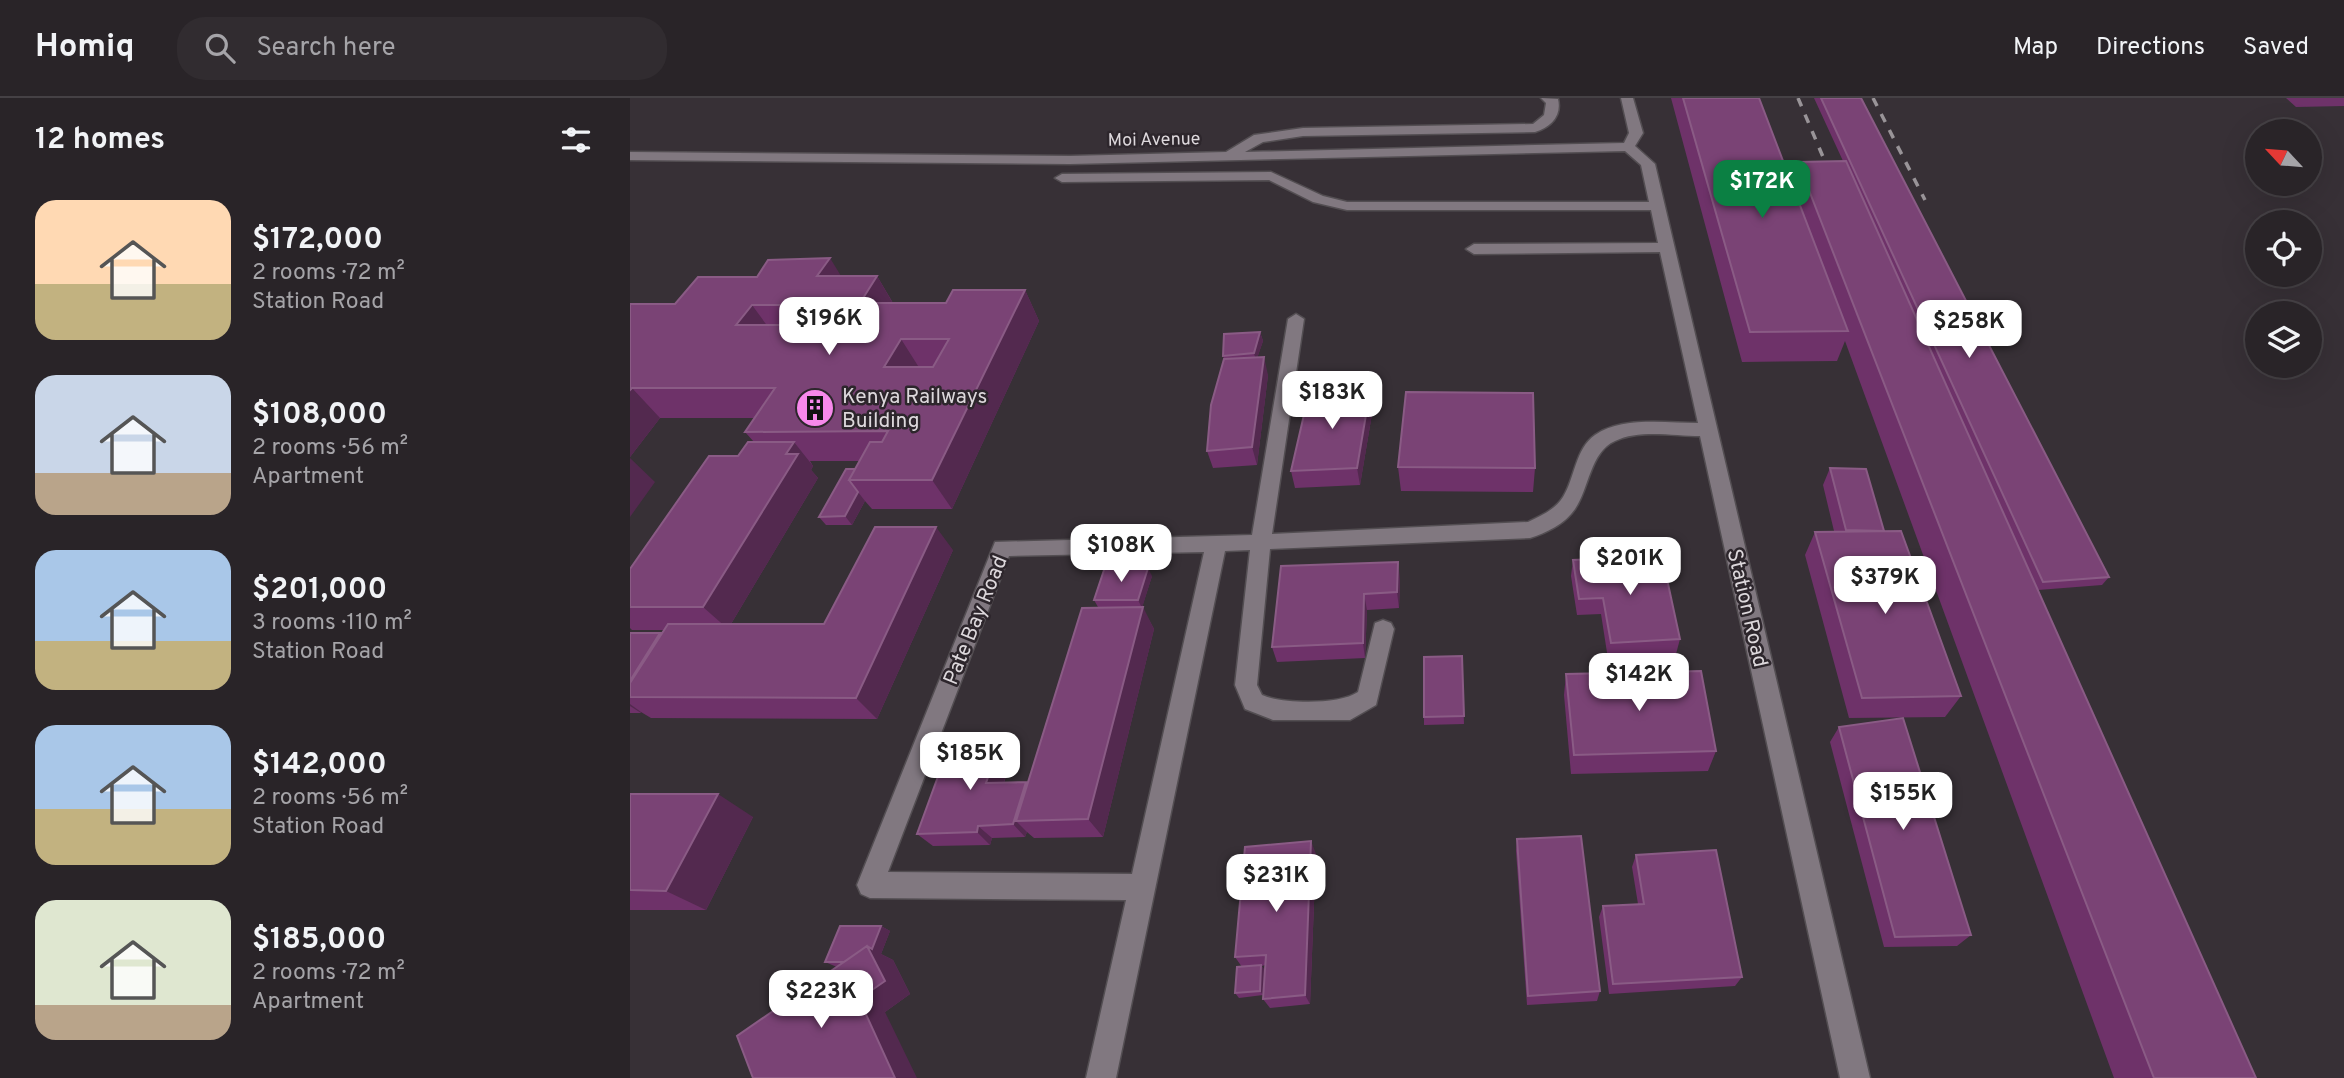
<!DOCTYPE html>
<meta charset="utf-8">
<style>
body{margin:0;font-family:Overpass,sans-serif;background:#312c30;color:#f1f3f6;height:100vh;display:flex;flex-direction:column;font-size:26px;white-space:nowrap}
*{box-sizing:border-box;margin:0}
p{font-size:23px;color:#a5a4a8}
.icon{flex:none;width:38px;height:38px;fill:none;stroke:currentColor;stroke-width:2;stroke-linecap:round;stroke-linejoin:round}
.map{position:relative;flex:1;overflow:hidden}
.side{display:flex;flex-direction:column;background:#292428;width:630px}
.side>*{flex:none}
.needle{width:46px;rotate:296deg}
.controls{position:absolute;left:1615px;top:21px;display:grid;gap:14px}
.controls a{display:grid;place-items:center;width:77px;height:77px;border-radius:50%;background:#292428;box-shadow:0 7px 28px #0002,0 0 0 2px #454145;font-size:35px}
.price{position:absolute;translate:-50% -60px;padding:0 16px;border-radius:14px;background:#fff;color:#222;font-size:23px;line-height:46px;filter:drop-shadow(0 2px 4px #0008)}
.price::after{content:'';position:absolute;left:50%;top:42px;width:21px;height:16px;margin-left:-10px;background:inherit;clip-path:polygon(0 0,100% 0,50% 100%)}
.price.on{background:#0b8043;color:#fff}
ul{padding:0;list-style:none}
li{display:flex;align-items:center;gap:21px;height:175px;padding:0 35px}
li span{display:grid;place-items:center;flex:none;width:196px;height:140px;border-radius:21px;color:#555}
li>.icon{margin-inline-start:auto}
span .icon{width:84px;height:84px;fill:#fffc;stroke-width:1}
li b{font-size:30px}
h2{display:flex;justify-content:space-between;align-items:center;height:84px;padding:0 35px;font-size:30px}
header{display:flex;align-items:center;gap:42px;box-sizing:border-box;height:98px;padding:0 35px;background:#292428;border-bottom:2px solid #454145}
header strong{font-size:33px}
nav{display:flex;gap:38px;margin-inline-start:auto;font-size:24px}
.search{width:490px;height:63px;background:#312c30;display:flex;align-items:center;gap:18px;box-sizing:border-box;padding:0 24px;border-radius:28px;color:#a5a4a8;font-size:26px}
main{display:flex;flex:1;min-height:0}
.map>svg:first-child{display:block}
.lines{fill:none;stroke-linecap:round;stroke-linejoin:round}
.minor-casing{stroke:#534e52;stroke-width:3}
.minor{fill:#817880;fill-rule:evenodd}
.rail{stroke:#999498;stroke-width:3.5;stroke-dasharray:9 9;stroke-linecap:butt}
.wall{fill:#6e3269}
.shaded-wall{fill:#53294f}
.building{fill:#7a4375;stroke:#8a5b85;stroke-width:2;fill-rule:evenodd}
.labels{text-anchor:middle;stroke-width:5;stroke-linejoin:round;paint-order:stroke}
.far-street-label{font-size:18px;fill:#ddd8dc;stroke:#2d262c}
.poi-label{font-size:21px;fill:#ddd8dc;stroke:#2d262c;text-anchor:start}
.street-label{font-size:21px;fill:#ddd8dc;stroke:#2d262c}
</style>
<header>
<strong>Homiq</strong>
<div class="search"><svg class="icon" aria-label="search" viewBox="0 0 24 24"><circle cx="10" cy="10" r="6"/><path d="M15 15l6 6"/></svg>Search here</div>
<nav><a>Map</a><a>Directions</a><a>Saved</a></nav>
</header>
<main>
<section class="side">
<h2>12 homes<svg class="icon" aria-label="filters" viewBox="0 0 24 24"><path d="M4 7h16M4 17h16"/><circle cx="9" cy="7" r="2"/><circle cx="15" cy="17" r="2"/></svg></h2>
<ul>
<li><span style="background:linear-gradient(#ffd9b3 60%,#c2b280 0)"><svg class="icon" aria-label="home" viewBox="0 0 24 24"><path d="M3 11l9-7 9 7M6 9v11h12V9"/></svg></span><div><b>$172,000</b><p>2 rooms · 72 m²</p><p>Station Road</p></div></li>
<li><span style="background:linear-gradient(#c9d6e8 70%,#b9a48a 0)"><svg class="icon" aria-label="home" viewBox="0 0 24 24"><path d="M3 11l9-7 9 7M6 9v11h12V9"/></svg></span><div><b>$108,000</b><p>2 rooms · 56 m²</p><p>Apartment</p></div></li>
<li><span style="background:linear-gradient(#a9c7e8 65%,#c2b280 0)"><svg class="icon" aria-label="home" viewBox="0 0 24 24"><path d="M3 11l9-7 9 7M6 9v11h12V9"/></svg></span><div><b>$201,000</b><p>3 rooms · 110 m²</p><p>Station Road</p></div></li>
<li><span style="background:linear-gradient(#a9c7e8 60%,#c2b280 0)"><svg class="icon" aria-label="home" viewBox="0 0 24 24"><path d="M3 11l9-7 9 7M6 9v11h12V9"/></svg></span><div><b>$142,000</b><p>2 rooms · 56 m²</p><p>Station Road</p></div></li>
<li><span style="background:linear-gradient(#dfe7d0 75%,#b9a48a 0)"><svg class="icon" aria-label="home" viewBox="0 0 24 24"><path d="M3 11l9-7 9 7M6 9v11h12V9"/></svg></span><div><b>$185,000</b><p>2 rooms · 72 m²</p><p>Apartment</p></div></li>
</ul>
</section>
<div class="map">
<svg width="1714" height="980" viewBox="0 0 1714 980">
<rect width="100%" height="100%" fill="#373036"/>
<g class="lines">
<defs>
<path id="minor" d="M911,0L928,1C932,18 921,29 905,34L673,38L633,44L615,54L994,45L999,35L991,0H1003L1013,35L1005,48L1025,66L1240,980H1210L1070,338C1044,338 1009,331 985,343C960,354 959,391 945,411C935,426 916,435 900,440L640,451L627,587L632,597C653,606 709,607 728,594L745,525L753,522L761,525L764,531L746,607L720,622H643L615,611L605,587L620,452L595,453L486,980H456L496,802L240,800L231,796L227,787L365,444L622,437L658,221L666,216L674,221L642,436L898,424C910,418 925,412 933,399C945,380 945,351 965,337C992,318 1037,325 1068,325L1030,154L844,156L836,151L844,146L1028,145L1021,112H717L683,104L639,82L432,84L425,80L432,76L641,74L693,98L717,104H1019L1011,67L995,53L440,66L0,62V54L440,58L596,54L624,37L673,30L903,26L914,17L916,5ZM574,454L502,776L258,774L379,458Z"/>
</defs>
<use href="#minor" class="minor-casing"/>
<use href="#minor" class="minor"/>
<path class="rail" d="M1168,0L1202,80
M1243,0L1295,102"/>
</g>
<path class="wall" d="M1041,0H1129L1162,86L1168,64L1213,63L1184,0H1231L1479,479L1472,487L1408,492L1626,980H1484L1215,243L1207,263L1112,264Z
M1656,0H1714V8L1666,9Z
M211,178H247L263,205H316L395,192L409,223L322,411H242L235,403L222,427H196L189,419L225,371L229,363H180L183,368L181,372L188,380L101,526H194L323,452L247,621L21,620L11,614V615H0V535L32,536L34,532H2L0,530V471L108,358L124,344L115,334L125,320H30L0,359V206H45Z
M630,234L633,243L627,260L638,277L627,367L583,370L577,353L594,261L593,258Z
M740,293L743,310L730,387L665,390L661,373Z
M768,369L905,370L903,394L771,393Z
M1200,370L1254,433L1331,598L1315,619L1219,620L1175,457L1185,434L1204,433L1193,387Z
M943,462L1050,541L1046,556L978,561L971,516L947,517L941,478Z
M651,468L770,480L769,510L737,512L735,560L647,564L642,549Z
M522,478L512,509L524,531L473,739L404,740L397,734L395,739L362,740L360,747L303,748L287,736L383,656L374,685L398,686L468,509L464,502Z
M832,558L834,626L794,627V619Z
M936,576L1086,653L1078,673L941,676L934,597Z
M1209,629L1341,837L1327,848L1254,849L1200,644Z
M0,696L123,719L76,812H0Z
M887,741L970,893L967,903L897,907L886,753Z
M686,756L680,906L640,910L633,901L635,867L632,868L633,897L609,900L605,895L612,869L605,859Z
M1006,757L1112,879L1105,888L979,896L969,819L973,808L1008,806L1002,769Z
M251,828L260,833L251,856L263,862L280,896L255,914L207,869L195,864Z"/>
<path class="shaded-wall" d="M200,160L219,191L187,178Z
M247,178L265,209L230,205Z
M395,192L409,223L322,411L302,382Z
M122,207L144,237L106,227Z
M630,234L633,243L626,264L624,255Z
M271,241L290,271L254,269Z
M634,259L638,277L627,367L622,349Z
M2,290L30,320L0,359V292Z
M740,293L743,310L730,387L727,370Z
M164,344L183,368L181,372L188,380L98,531L73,509L156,356Z
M0,360L25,384L0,419Z
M228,394L235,403L222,427L215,418Z
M306,429L323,452L247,621L226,600Z
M768,464L770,480L769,510L767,494Z
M518,470L522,478L512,510L508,502Z
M734,496L737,512L735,560L733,545Z
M513,509L524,531L473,739L458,721Z
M0,606L11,614V615L0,608Z
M371,642L383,656L369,699L356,685Z
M396,684L408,698L386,723L397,734L395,739L383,726Z
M88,696L123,719L76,812L36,793Z
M348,728L362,740L360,747L347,734Z
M681,743L686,756L680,906L675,897Z
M251,828L260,833L251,856L263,862L280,896L255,914L287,980H265L229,901L237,848Z
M631,867L635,872L633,897L630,893Z"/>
<path class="building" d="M1053,0H1129L1218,233L1120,234Z
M1191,0H1231L1479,479L1413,484Z
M1216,63L1626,980H1524L1168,64Z
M200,160L187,178H247L230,205H316L323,192H395L302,382H219L240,344H252L258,333L115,334L145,290H2L0,292V206H45L68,179H127L138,162ZM122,207H190L175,227H106ZM271,241H319L303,269H254Z
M630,234L624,255L593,258L594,236Z
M634,259L622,349L577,353L581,307L594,261Z
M740,293L727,370L661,373L679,295Z
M776,294L903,295L905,370L768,369Z
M118,344H164L156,356H168L73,509H0V471L79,358H108Z
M1200,370L1236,371L1254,433L1216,432Z
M216,371H225L219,382L228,394L215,418L189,419Z
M245,429H306L226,600L0,599V585L38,526H194Z
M1271,433L1331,598L1232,600L1185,434Z
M1032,458L1050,541L981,545L973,500L949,501L943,462Z
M768,464L767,494L734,496L733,545L642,549L651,468Z
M475,469L518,470L508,502H464Z
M513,509L458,721L386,723L452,510Z
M0,535H30L0,583Z
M832,558L834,618L794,619V559Z
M1071,573L1086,653L944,657L936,576Z
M1273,620L1341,837L1265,839L1209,629Z
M371,642L356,685L396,684L383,726L348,728L347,734L287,736L321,643Z
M0,696H88L36,793L0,792Z
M951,738L970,893L898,898L887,741Z
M681,743L675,897L633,901L636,857L605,859L615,749Z
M1086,752L1112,879L983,886L973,808L1014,806L1006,757Z
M210,828H251L242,851L237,848L214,864H195Z
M237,848L255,883L229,901L265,980H123L107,938Z
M631,867L630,893L605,895L607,869Z"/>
<defs>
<symbol id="building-disc" viewBox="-11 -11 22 22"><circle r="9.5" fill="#f788eb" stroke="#2d262c"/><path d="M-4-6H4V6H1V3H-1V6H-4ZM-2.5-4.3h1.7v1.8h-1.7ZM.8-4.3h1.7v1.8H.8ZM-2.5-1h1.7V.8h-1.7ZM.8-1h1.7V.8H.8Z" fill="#111"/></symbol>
</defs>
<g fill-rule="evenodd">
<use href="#building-disc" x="163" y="288" width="44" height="44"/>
</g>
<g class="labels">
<g class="far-street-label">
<text transform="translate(524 41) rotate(-1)" y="6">Moi Avenue</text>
</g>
<g class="poi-label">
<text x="212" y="305">Kenya Railways<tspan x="212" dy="24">Building</tspan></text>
</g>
<g class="street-label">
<text transform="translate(1118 510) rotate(77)" y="7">Station Road</text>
<text transform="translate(345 522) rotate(-68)" y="7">Pate Bay Road</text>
</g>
</g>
</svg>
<div class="controls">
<a><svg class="needle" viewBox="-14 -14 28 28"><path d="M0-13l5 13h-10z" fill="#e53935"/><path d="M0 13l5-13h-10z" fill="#a5a4a8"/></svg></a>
<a><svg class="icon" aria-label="locate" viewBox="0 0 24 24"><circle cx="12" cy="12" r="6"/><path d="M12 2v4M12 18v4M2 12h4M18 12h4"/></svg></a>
<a><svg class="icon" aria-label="layers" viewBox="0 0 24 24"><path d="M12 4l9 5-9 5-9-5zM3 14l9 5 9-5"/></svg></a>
</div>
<b class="price on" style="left:1132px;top:122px">$172K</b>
<b class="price" style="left:199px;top:259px">$196K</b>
<b class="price" style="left:1339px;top:262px">$258K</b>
<b class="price" style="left:702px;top:333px">$183K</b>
<b class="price" style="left:491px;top:486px">$108K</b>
<b class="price" style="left:1000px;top:499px">$201K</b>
<b class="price" style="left:1255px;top:518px">$379K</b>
<b class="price" style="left:1009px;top:615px">$142K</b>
<b class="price" style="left:340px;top:694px">$185K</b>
<b class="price" style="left:1273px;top:734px">$155K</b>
<b class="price" style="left:646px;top:816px">$231K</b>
<b class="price" style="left:191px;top:932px">$223K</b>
</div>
</main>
